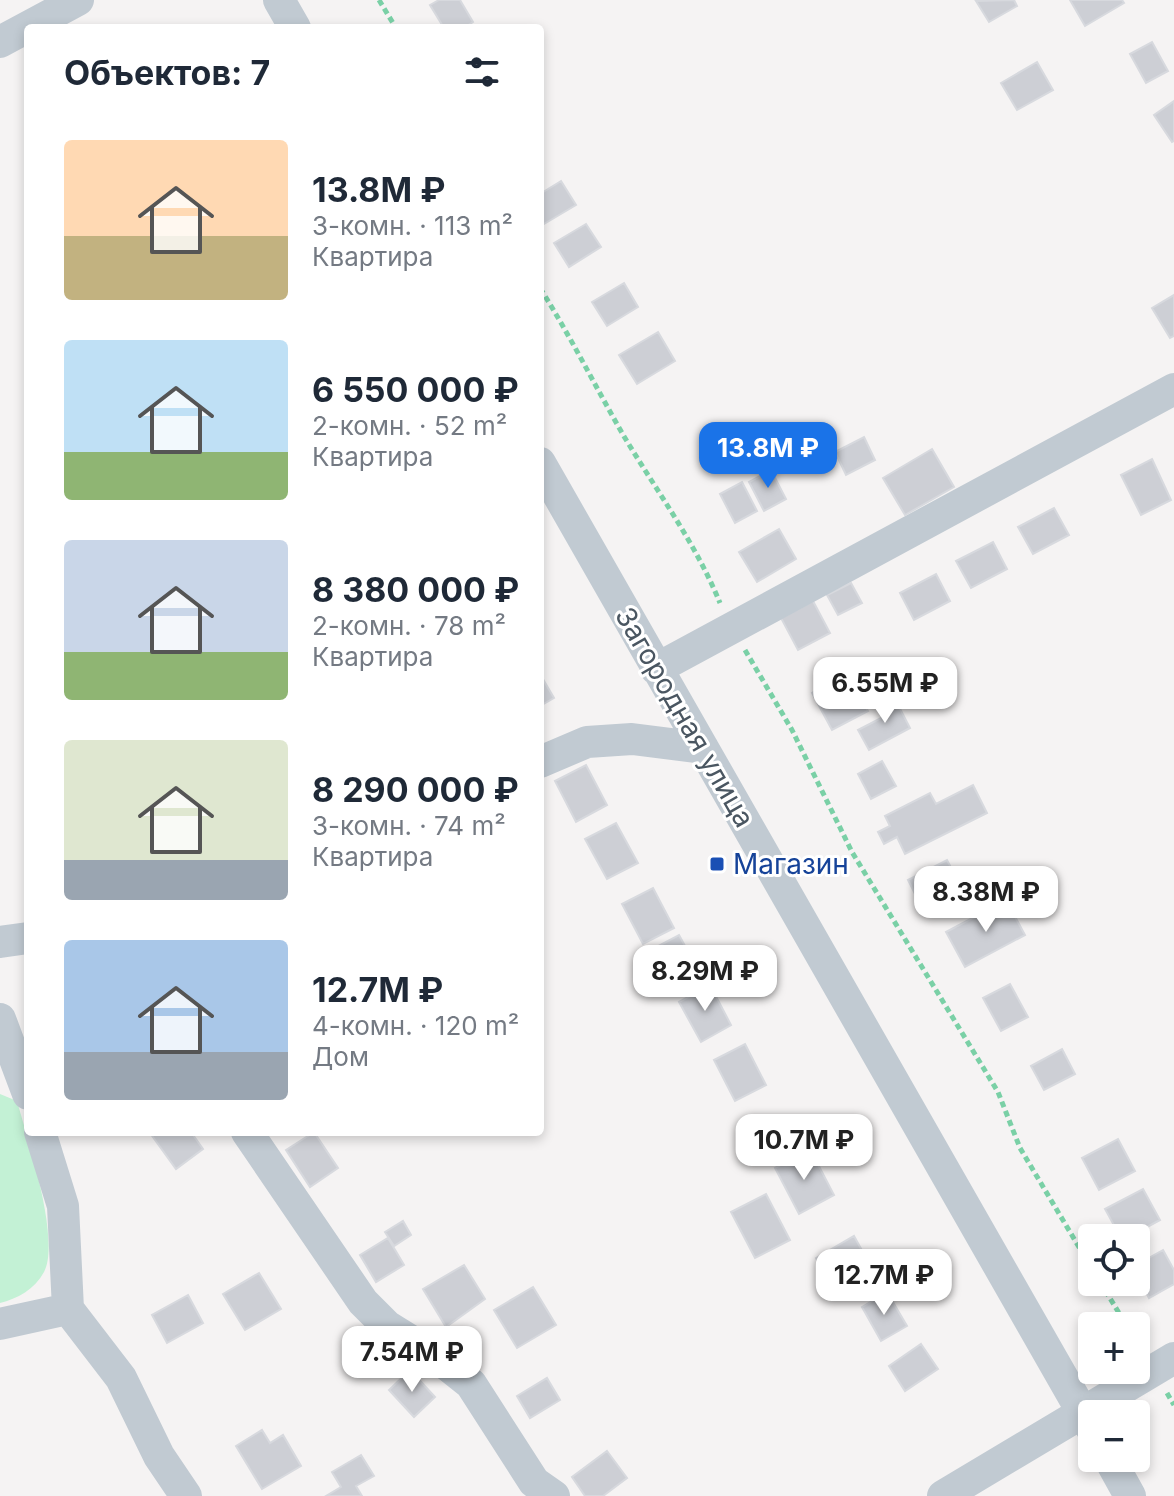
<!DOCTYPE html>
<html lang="ru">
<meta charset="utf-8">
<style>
body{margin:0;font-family:Inter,sans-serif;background:#f2f2f3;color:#1f2937;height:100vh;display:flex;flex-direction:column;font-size:30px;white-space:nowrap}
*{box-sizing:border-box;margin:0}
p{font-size:26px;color:#747a83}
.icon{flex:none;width:44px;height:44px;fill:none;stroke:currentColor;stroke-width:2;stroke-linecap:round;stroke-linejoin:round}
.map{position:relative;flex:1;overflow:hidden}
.details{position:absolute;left:24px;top:24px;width:520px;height:1112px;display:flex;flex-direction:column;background:#fff;border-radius:8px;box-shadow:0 4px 12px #0003}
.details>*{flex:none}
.buttons{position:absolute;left:1078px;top:1224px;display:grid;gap:16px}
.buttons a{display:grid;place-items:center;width:72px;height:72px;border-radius:8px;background:#fff;box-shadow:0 4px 12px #0003;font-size:40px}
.price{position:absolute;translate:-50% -68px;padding:0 18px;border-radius:16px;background:#fff;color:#222;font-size:26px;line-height:52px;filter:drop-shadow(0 2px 4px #0008)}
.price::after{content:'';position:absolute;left:50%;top:48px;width:24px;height:18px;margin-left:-12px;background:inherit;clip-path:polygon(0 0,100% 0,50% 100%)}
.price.selected{background:#1a73e8;color:#fff}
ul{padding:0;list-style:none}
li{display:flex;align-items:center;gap:24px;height:200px;padding:0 40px}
li span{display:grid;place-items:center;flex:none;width:224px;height:160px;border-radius:8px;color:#555}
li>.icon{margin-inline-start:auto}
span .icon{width:96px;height:96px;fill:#fffc;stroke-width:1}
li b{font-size:34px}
h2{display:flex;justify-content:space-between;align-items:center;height:96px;padding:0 40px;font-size:34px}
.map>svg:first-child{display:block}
.green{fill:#c3f1d5}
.building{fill:#cdcfd5;stroke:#d7d9de;stroke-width:2}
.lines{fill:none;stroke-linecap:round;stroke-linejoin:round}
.path{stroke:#7ad0a6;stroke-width:5;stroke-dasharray:6 4;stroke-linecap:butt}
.minor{stroke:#c1cad2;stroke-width:32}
.transit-dot{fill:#1a4fb4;stroke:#fff;stroke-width:3}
.labels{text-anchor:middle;stroke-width:6;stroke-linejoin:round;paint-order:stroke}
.street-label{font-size:28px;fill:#4a5661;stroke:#fff}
.transit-label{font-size:28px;fill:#164399;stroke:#fff;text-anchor:start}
</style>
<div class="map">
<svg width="1174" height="1496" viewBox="0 0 1174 1496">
<rect width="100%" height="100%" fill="#f5f3f3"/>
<path class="green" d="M0,1094L17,1101C27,1137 61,1240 44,1272C35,1289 17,1299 0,1303Z"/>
<path class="building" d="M439,0H460L473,22L464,28H444L430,5Z
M1014,0L1017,6L989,22L976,1Z
M1070,0H1122L1124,3L1085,26Z
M1152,42L1168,71L1146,83L1130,54Z
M1037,62L1053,90L1017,110L1001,83Z
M1174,101V141L1172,142L1154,115Z
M561,181L576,205L544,224L540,218V194Z
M586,224L601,247L569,267L554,243Z
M624,283L638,307L607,326L592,302Z
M1174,295V336L1170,338L1152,308Z
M658,332L675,361L637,384L619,355Z
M864,437L875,460L846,475L835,452Z
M932,449L954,487L905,515L883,478Z
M1152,459L1171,500L1141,515L1121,475Z
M771,470L786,499L764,511L749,482Z
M742,482L757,511L735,523L720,494Z
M1054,508L1069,535L1033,554L1018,527Z
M779,529L796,559L757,582L739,552Z
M993,542L1007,569L971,588L956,561Z
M936,574L950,601L914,620L900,593Z
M851,583L862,603L838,615L827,595Z
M813,601L830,633L798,650L781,618Z
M848,673L868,711L832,730L812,693Z
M540,674L554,698L540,706Z
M893,695L910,728L869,750L858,730L887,715L880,702Z
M882,761L896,786L871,799L858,774Z
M586,765L607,805L576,822L555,781Z
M973,785L987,813L905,854L897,837L884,844L878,832L890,826L885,816L930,793L936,804Z
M616,823L638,863L607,879L585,839Z
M947,860L963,890L923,910L908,880Z
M653,888L674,928L643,944L622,904Z
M1006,900L1025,935L965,967L946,932Z
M679,935L701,975L670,991L649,951Z
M1010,984L1028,1017L1001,1031L983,998Z
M710,985L731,1025L701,1042L679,1002Z
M745,1044L766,1085L735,1101L714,1060Z
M1062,1049L1075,1074L1044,1090L1031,1066Z
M191,1132L203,1149L176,1169L150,1133Z
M314,1132L338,1168L310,1187L286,1150Z
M1118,1139L1135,1171L1099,1190L1082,1158Z
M810,1149L834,1195L799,1214L775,1168Z
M1143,1189L1160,1220L1127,1238H1121L1105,1209Z
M766,1194L790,1240L755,1258L731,1212Z
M403,1221L411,1235L394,1246L385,1232Z
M854,1236L870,1265L832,1287L816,1258Z
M388,1238L404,1265L376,1282L360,1255Z
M1163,1250L1174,1270V1284L1149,1298L1136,1273V1265Z
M464,1265L485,1299L446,1327L423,1289Z
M259,1273L281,1309L245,1330L223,1294Z
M533,1287L556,1325L517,1348L494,1310Z
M887,1292L907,1326L881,1341L862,1307Z
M188,1295L203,1323L167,1343L152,1315Z
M921,1344L938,1369L905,1391L889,1366Z
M410,1370L435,1397L414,1417L389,1390Z
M547,1378L560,1400L530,1418L517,1396Z
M262,1430L270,1443L283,1435L301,1466L262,1489L236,1446Z
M607,1451L627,1478L603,1496H585L572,1477Z
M361,1455L374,1476L356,1486L362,1496H326L341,1487L332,1472Z"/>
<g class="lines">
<path class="path" d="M379,0L396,28
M540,288C571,337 596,388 625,438C658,493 696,544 720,603
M745,650L792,730L852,852L998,1092L1020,1148L1092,1269
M1100,1282L1127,1326
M1167,1393L1174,1405"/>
<path class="minor" d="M279,0L295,28
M0,42L78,0
M540,463L1092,1429
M656,669L1174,389
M540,762L587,742L632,739L703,748
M0,942L28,938
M0,1019L28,1094
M40,1132L63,1206L68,1309L121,1378L159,1456L186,1496
M247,1132L363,1302L387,1326L437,1357L471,1384L534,1482L554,1496
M0,1324L68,1309
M1109,1458L1130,1496
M943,1496L1174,1358"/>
</g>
<rect class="transit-dot" x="709" y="856" width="16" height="16" rx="4"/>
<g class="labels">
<g class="street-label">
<text transform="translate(685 717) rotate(60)" y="10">Загородная улица</text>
</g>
<g class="transit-label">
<text x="733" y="874">Магазин</text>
</g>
</g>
</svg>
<div class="buttons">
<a><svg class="icon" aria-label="locate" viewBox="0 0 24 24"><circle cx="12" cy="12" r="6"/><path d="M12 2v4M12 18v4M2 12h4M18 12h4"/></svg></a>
<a>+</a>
<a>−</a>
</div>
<b class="price selected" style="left:768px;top:490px">13.8M ₽</b>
<b class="price" style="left:885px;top:725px">6.55M ₽</b>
<b class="price" style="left:986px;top:934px">8.38M ₽</b>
<b class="price" style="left:705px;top:1013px">8.29M ₽</b>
<b class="price" style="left:804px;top:1182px">10.7M ₽</b>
<b class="price" style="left:884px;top:1317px">12.7M ₽</b>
<b class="price" style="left:412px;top:1394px">7.54M ₽</b>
<section class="details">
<h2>Объектов: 7<svg class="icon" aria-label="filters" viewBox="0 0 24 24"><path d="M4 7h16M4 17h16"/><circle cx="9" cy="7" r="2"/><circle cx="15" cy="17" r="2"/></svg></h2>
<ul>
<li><span style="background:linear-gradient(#ffd9b3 60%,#c2b280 0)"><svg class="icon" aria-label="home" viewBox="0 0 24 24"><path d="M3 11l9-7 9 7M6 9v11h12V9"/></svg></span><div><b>13.8M ₽</b><p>3-комн. · 113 m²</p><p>Квартира</p></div></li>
<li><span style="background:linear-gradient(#bfe0f5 70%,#8fb573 0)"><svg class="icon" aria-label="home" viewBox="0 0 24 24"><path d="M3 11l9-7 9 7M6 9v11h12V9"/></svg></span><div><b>6 550 000 ₽</b><p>2-комн. · 52 m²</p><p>Квартира</p></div></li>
<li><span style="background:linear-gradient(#c9d6e8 70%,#8fb573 0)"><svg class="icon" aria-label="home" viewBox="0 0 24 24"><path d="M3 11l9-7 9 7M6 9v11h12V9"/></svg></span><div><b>8 380 000 ₽</b><p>2-комн. · 78 m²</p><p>Квартира</p></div></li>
<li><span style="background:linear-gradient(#dfe7d0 75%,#9aa5b1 0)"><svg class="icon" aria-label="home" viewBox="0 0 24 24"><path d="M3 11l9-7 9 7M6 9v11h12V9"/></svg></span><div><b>8 290 000 ₽</b><p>3-комн. · 74 m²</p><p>Квартира</p></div></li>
<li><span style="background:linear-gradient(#a9c7e8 70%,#9aa5b1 0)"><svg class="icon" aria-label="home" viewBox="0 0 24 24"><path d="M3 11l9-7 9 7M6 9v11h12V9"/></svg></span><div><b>12.7M ₽</b><p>4-комн. · 120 m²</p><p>Дом</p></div></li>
</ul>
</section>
</div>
